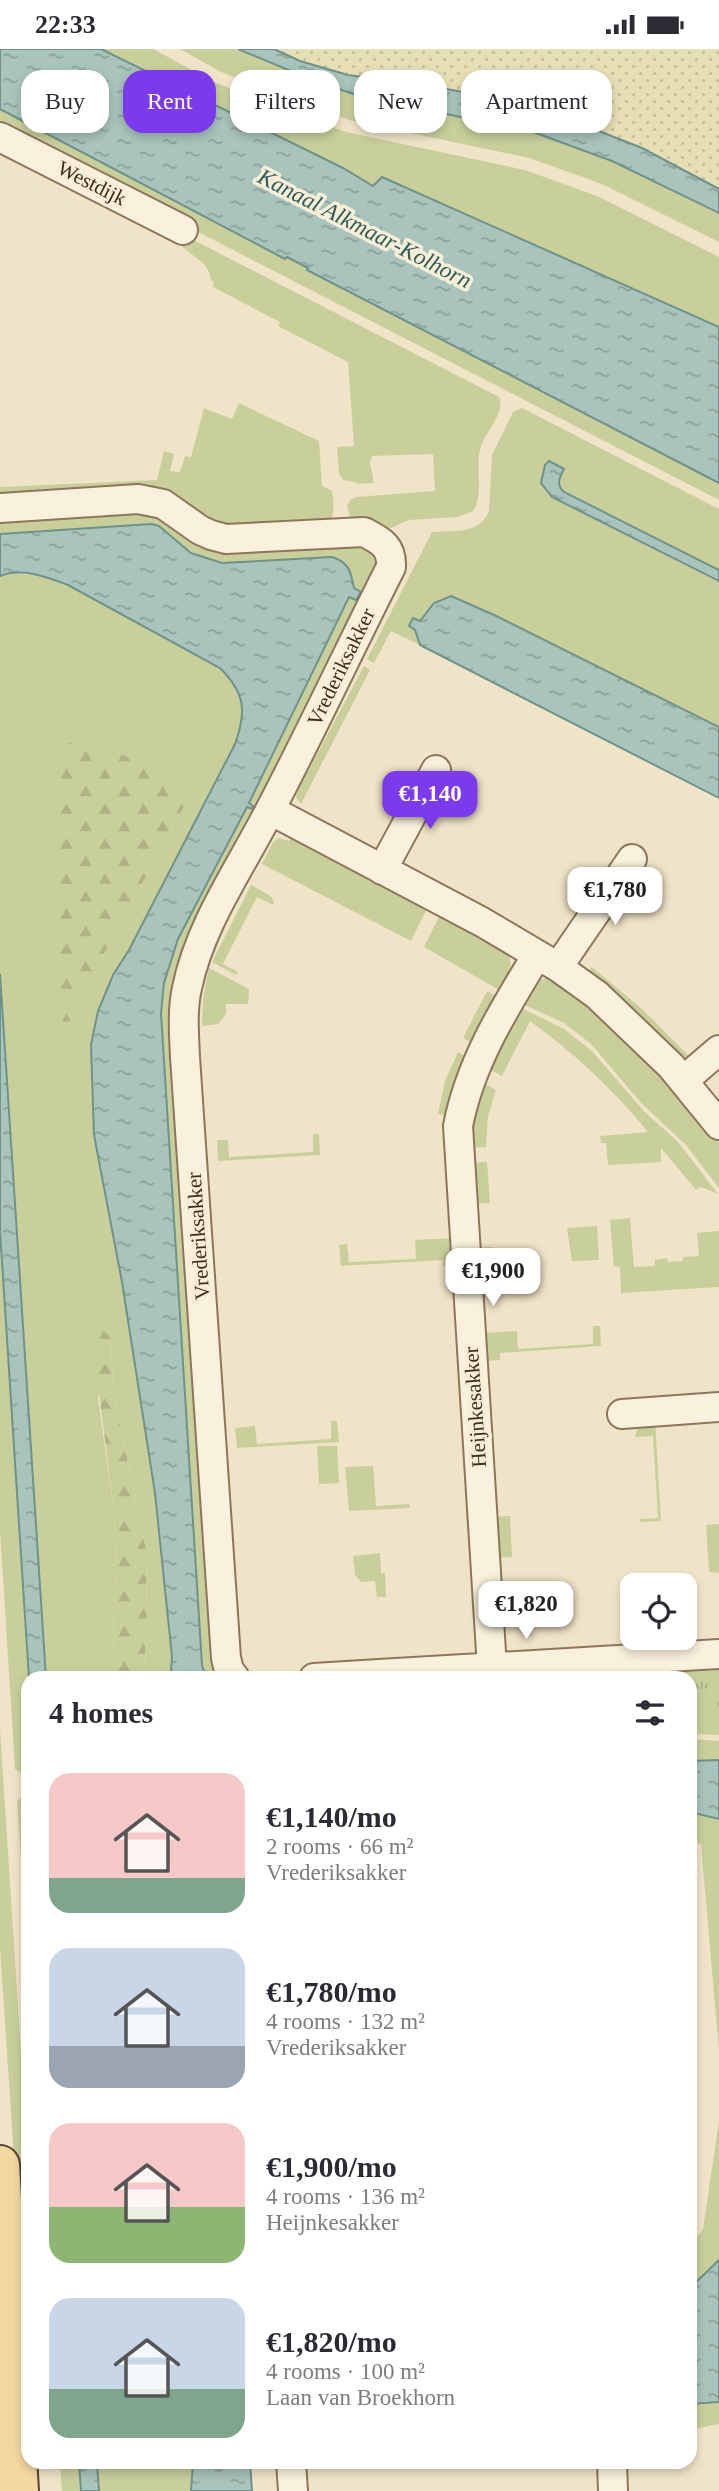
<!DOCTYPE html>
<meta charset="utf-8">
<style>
body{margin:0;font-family:Georgia,serif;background:#f7f7f7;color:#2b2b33;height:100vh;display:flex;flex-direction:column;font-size:26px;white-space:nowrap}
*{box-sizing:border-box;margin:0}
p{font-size:23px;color:#7c7c81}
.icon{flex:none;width:38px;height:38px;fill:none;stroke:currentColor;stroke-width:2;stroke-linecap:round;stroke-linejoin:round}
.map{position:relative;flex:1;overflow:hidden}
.panel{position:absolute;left:21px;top:1622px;width:676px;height:798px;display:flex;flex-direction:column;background:#fff;border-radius:21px;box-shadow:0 4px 10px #0003}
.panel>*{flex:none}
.guide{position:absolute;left:21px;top:21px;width:677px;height:63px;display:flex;gap:14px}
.buttons{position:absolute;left:620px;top:1524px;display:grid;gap:14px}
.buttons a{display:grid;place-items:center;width:77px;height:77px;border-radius:14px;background:#fff;box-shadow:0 4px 10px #0003;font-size:35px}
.price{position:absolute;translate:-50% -60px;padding:0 16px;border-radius:14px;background:#fff;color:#222;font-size:23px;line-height:46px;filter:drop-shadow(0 2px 4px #0008)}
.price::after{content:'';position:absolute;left:50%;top:42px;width:21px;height:16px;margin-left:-10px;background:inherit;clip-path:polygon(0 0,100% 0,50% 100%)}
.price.selected{background:#7c3aed;color:#fff}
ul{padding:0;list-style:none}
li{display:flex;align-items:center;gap:21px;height:175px;padding:0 28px}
li span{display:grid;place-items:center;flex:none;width:196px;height:140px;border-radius:21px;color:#555}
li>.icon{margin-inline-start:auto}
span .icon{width:84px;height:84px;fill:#fffc;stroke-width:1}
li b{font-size:30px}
h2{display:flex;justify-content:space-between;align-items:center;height:84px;padding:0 28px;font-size:30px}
.chip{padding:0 24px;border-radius:21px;background:#fff;box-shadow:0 4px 10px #0003;font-size:24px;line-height:63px}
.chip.selected{background:#7c3aed;color:#fff}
.status{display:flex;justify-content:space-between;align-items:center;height:49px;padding:0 35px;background:#fff;direction:ltr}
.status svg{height:19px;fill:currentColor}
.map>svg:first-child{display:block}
.farmland{fill:url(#farmland-dots)}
.green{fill:#c9cf9b;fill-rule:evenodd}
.forest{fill:url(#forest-firs)}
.park{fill:url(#park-tufts)}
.water{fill:url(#water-ripples);stroke:#6f938a;stroke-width:2}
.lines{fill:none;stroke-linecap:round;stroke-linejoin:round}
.minor-casing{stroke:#8d765c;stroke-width:32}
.primary-casing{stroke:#5b4430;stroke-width:42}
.minor{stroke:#faf1dc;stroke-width:28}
.primary{stroke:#f3d9a0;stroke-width:38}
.labels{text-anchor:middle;stroke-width:7;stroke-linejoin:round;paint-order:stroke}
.street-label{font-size:21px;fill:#3d2e20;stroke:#f7eed8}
.water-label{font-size:23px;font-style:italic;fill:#2f5d5a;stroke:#f7eed8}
</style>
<div class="status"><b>22:33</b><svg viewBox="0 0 49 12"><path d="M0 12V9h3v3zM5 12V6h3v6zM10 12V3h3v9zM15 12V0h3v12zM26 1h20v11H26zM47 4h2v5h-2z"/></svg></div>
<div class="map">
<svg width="719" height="2442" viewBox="0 0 719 2442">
<defs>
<pattern id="farmland-dots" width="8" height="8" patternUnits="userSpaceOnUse" patternTransform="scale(1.75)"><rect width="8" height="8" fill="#e6deb5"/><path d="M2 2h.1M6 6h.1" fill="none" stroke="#c6bf9b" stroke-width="1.8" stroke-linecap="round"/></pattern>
<pattern id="forest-firs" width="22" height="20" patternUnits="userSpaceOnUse" patternTransform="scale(1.75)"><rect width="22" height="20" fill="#c9cf9b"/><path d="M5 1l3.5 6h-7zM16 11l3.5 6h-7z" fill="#aeb285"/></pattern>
<pattern id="park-tufts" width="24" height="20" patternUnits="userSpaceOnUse" patternTransform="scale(1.75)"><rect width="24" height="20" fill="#c9cf9b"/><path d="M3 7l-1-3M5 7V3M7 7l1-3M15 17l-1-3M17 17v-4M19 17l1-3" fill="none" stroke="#aeb285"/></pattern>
<pattern id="water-ripples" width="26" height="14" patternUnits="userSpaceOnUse" patternTransform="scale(1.75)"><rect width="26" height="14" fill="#a9c4bc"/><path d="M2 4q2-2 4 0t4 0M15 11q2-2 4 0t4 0" fill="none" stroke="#8ba098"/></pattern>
</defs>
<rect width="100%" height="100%" fill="#f0e4c8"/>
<path class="farmland" d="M274,0H719V140L642,99L530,55L419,35L348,26L300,12Z"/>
<path class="green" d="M101,0H153L216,34L297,66L346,83L525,121L597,147L719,208V278L383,128L374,137L343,119Z
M180,0H235L356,46L536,84L612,112L719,164V193L602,135L529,109L349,71L221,23Z
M0,60L285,210L287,208L309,219L308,222L719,434V451L0,81Z
M139,163L499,348C506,363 486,383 481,397C474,418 485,444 473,462L458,468L408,471L387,481L352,473L347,457L350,451L356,448L435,442L433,405L372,407L370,414L374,434L357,435L356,433L343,431L339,424L337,398L354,397L348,313L278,277L280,273L213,238L214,233L211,231L210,225L204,215Z
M239,354L319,392L322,437L332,442C334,452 334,464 331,474L225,480L178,453L0,452V438L157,431L164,402L174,405L170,422L180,423L185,407L191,408L204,359L232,370Z
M522,359L719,460V521L564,443C556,436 559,429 563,420L548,413L545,441L552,448L719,532V678L456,548C433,554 427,560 415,581L420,596L391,582L374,614L367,610L432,483C454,481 479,486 489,462L492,406L513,363Z
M143,457L191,483L366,493L380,513L193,888L220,1629H206L202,1616L161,964L164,934L178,890L247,758L251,760L253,757L249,755L354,539L352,529L345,513L332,508C302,510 231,519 206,510C183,501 170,480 151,475L0,485V466Z
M8,524L43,527L68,536L220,619C245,644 247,662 235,695L129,901L113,926L98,962L94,1086L122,1233L155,1444L172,1608L171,1621L174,1629H143L147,1581L146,1501L113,1341L111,1289L98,1348L114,1462L116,1519L113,1587L116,1629H46L0,925V527ZM57,711L188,750L103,907L75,968L60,969L57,960Z
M364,617L370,621L301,755L296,748L298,741Z
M292,785L429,856L411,892L262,815L273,793L278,789L289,792Z
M251,836L271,847L274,853L273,856L257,848L223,915L238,923L236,926L212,913Z
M442,862L452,868L450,873L508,902C514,917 508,928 501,942L424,898Z
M592,918L642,960L692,1010L682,1017L584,926Z
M209,919L249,940L248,955H226V965L218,975L202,977L203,949Z
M547,929L554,930L595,960L688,1054L684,1058L704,1083L709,1080L719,1094V1139L686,1096L641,1054L591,995L564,974L518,953L534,933Z
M487,942L498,948L474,995L463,989Z
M516,956L564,980L592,1002L643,1061L679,1094L718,1145L701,1138L696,1141L661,1099V1113L608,1116L606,1094H601L600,1087L648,1083C613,1040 574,1004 530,972L502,1027L483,1017Z
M458,1003L467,1008L449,1067L438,1065L445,1032Z
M478,1031L496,1041L488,1067L486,1098L467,1099L468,1079H473L479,1044Z
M313,1085H319L320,1106L218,1112L217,1091H228L229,1108L313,1103Z
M487,1113L490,1154L471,1155L469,1114Z
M630,1169L634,1218L655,1217V1211L667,1209L668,1213L683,1212V1208L699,1207L697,1184L719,1182V1238L621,1244L620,1218L614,1217L610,1171Z
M597,1177L599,1211L572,1212L567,1179Z
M0,1182L29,1629L28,1729L15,1720L0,1481Z
M453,1189L455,1217H443V1211L341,1217L339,1196L347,1195L349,1213L416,1210L415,1191Z
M493,1198L496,1239L477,1240L474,1199Z
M593,1277H600L601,1297L500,1304V1311L481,1312L484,1284L517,1282L518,1300L593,1295Z
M655,1370L661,1472L640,1473V1470L658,1469L653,1387L635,1388L638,1377Z
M331,1372H337L339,1393L237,1399L235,1379L255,1377L257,1395L331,1390Z
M317,1397H337L339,1434L319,1435Z
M373,1417L376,1457L409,1455L410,1459L349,1462L345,1418Z
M510,1467L512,1508L493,1509L491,1468Z
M719,1475V1524L709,1523L706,1476Z
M380,1504L381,1524H385L386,1548H377L375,1532L361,1533L355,1526L353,1507Z
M719,1615V1686L690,1685V1629H590V1623Z
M0,1680L28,2113V2322L0,1898Z
M690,1690L719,1692V1711L690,1712Z
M28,1744V1910L17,1752Z
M690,1763L719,1770V2002L701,1795L690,1793Z
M719,2072V2211L690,2239V2197L703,2180Z
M719,2353V2375L690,2381V2355Z
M60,2413H79L81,2442H62Z
M97,2413H193L191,2442H99Z"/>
<path class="forest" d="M83,691C119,705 164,717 188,750L103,907L75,968L71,972L64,973L60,969L57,960V711L65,695Z
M101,1279L111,1289L113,1341L146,1501L147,1581L143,1629H116L113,1587L116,1519L114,1462L92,1290Z"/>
<path class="park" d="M719,1622V1662L690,1663V1629H615V1626Z"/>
<path class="water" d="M0,0H101L343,119L373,137L382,128L719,278V434L307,221L308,219L287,208L285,210L0,60Z
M238,0H274L300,12L348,26L419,35L530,55L642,99L719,140V164L612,112L536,84L356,46L310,30Z
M549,412L564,420C559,429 556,436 564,443L719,521V532L552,448L541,434L545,416Z
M151,475L159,477L191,504L222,514L332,508C349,513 351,523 354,539L361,543L356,551L349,548L249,754L253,757L252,760L247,758L178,890L164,934L161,964L202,1616L206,1629H174L171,1621L172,1608L155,1444L122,1233L94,1086L91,996L98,962L113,926L129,901L235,695C247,662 245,644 220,619L68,536C47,528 22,518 0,527V485Z
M451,547L494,566L719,678V749L420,596L415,581L409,577L413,569L420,572L434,554Z
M0,925L46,1629H29L0,1182Z
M719,1711V1770L690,1763V1712Z
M719,2211V2353L690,2355V2239Z
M79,2413H97L99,2442H81Z
M193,2413H250L252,2442H191Z"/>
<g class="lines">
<defs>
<path id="minor" d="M0,88L183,181
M0,459L138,450L163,455L200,481L211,486L226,490L364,483C381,492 392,497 391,518C350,599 312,681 270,761C241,818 200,875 187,939C182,961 184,985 185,1008L226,1609L229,1621L235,1629
M270,761L482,873L558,918L597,946L671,1017L719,1076
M382,821L436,721
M558,918L632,810
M684,1031L719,1001
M622,1365L719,1358
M492,1619L458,1077C470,1014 504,960 537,906
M314,1629L379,1625
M380,1629L379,1625L719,1605
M291,2413L293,2442
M612,2413L613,2442"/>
<path id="primary" d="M0,2116L19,2442"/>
</defs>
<use href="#minor" class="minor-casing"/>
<use href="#primary" class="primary-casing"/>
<use href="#minor" class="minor"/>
<use href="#primary" class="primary"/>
</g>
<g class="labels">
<g class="street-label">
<text transform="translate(92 134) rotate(27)" y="7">Westdijk</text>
<text transform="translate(341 618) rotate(-64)" y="7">Vrederiksakker</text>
<text transform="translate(198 1187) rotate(-94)" y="7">Vrederiksakker</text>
<text transform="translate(475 1358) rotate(-94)" y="7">Heijnkesakker</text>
</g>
<g class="water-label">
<text transform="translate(365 179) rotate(27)" y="8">Kanaal Alkmaar-Kolhorn</text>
</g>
</g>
</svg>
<div class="buttons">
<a><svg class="icon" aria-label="locate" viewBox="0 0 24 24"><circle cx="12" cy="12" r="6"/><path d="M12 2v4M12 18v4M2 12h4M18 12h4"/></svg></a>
</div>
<b class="price selected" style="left:430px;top:782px">€1,140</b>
<b class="price" style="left:615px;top:878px">€1,780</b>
<b class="price" style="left:493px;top:1259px">€1,900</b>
<b class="price" style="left:526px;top:1592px">€1,820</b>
<div class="guide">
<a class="chip">Buy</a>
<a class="chip selected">Rent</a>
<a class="chip">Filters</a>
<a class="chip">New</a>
<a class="chip">Apartment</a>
</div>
<section class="panel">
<h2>4 homes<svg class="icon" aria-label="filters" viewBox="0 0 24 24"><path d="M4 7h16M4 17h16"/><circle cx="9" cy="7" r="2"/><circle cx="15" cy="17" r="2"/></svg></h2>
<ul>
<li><span style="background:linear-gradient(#f6c9c9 75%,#7fa58c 0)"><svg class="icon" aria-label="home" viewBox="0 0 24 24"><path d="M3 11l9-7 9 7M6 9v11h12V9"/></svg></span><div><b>€1,140/mo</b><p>2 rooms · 66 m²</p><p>Vrederiksakker</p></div></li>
<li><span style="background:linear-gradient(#c9d6e8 70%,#9aa5b1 0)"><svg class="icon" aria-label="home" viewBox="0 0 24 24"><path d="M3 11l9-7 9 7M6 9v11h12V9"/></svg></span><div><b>€1,780/mo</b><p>4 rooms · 132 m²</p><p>Vrederiksakker</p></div></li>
<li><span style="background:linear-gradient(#f6c9c9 60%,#8fb573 0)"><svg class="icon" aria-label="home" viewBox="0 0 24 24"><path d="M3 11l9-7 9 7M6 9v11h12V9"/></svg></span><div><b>€1,900/mo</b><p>4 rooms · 136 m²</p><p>Heijnkesakker</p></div></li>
<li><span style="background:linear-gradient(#c9d6e8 65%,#7fa58c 0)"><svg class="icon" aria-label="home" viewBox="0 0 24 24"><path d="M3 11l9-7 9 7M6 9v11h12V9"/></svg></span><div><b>€1,820/mo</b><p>4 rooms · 100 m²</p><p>Laan van Broekhorn</p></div></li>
</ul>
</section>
</div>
